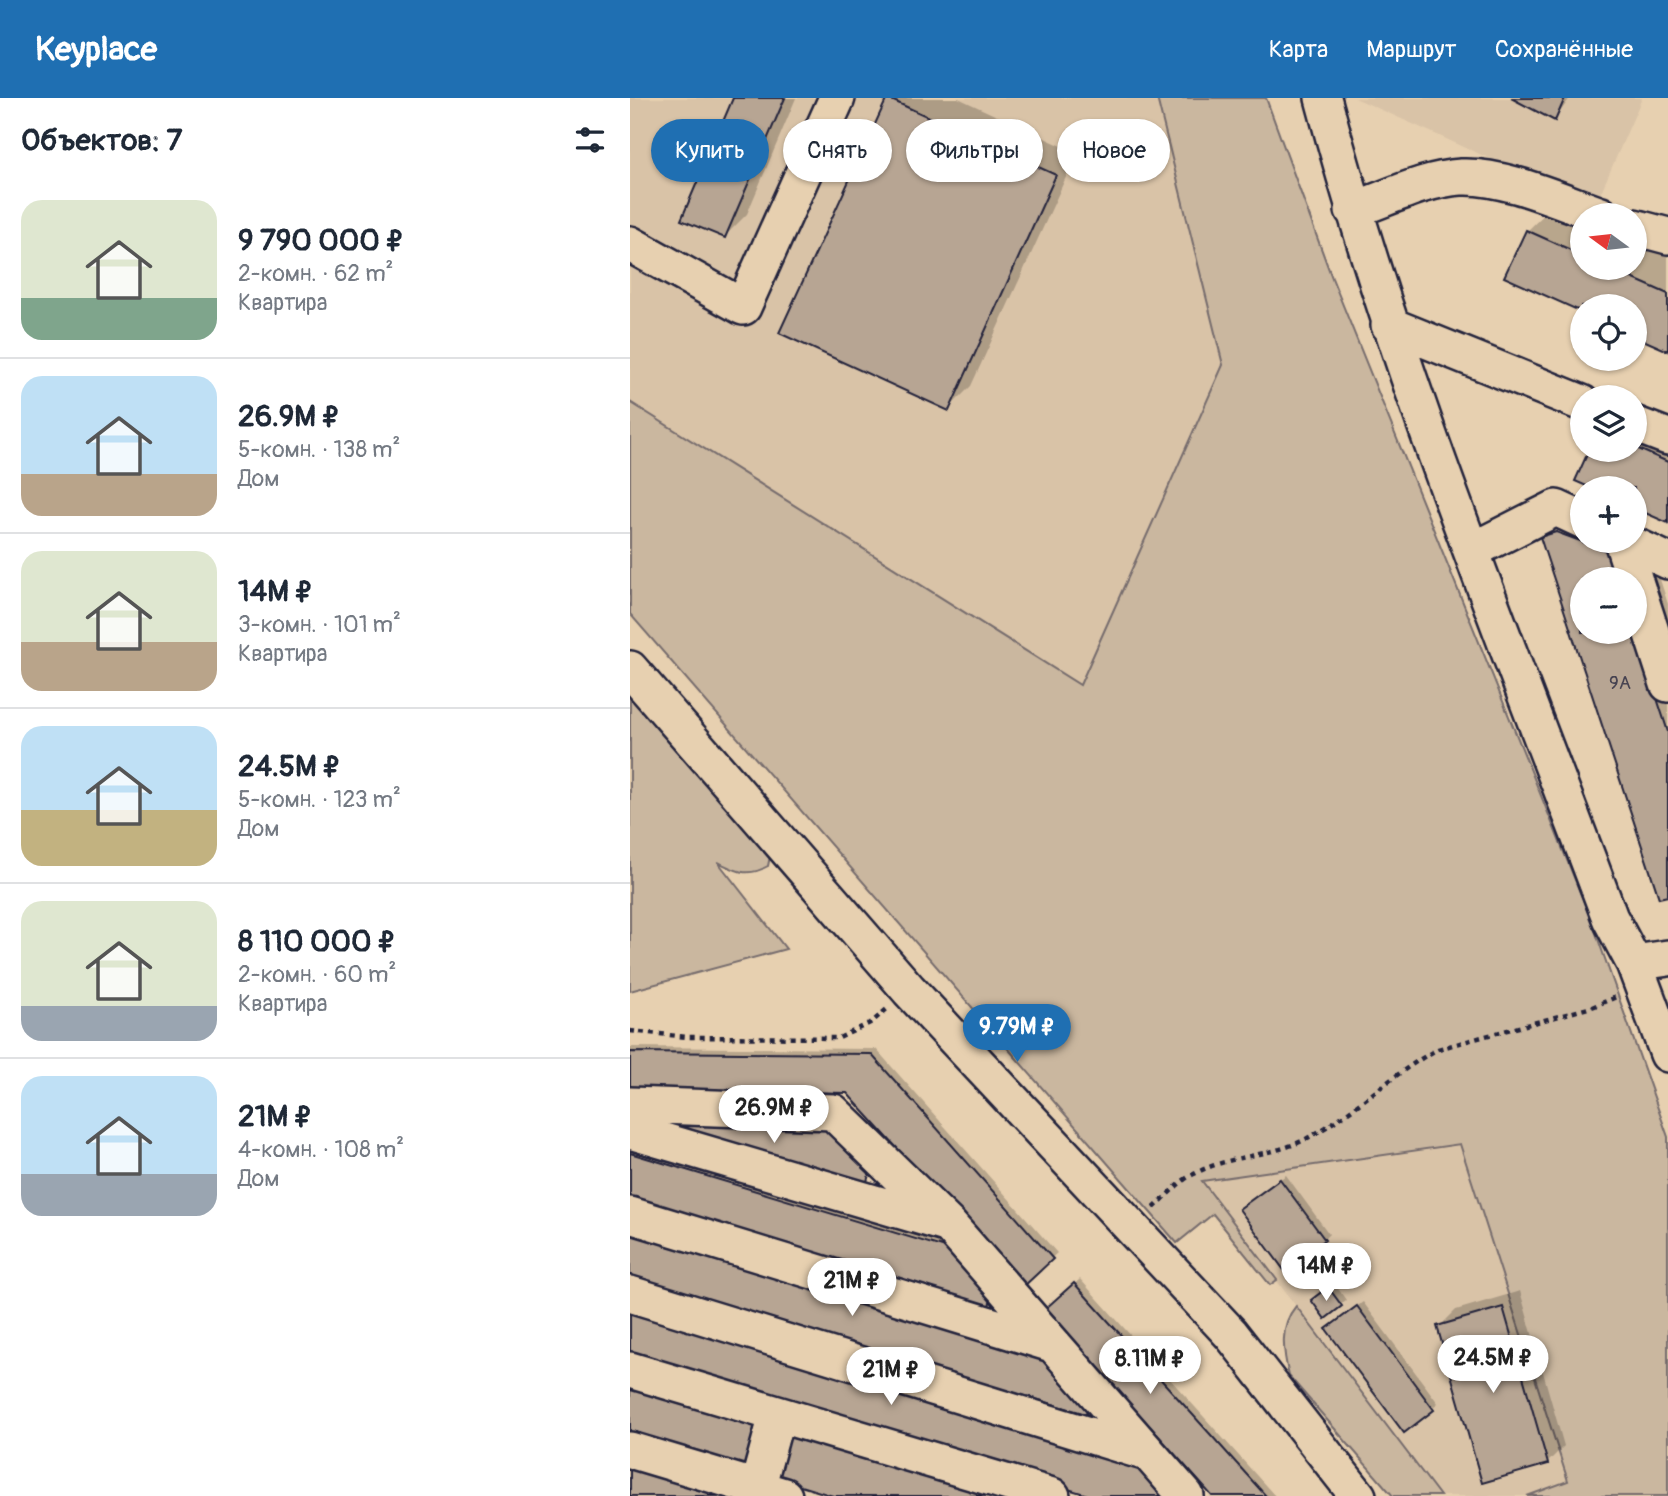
<!DOCTYPE html>
<html lang="ru">
<meta charset="utf-8">
<style>
body{margin:0;font-family:Pangolin,sans-serif;background:#f2f2f3;color:#1f2937;height:100vh;display:flex;flex-direction:column;font-size:26px;white-space:nowrap}
*{box-sizing:border-box;margin:0}
p{font-size:23px;color:#747a83}
.icon{flex:none;width:38px;height:38px;fill:none;stroke:currentColor;stroke-width:2;stroke-linecap:round;stroke-linejoin:round}
.map{position:relative;flex:1;overflow:hidden}
.details{display:flex;flex-direction:column;background:#fff;width:630px}
.details>*{flex:none}
.guide{position:absolute;left:21px;top:21px;width:665px;height:63px;display:flex;gap:14px}
.needle{width:46px;rotate:285deg}
.tools{position:absolute;left:940px;top:105px;display:grid;gap:14px}
.tools a{display:grid;place-items:center;width:77px;height:77px;border-radius:50%;background:#fff;box-shadow:0 2px 5px #0004;font-size:35px}
.price{position:absolute;translate:-50% -60px;padding:0 16px;border-radius:24px;background:#fff;color:#222;font-size:23px;line-height:46px;filter:drop-shadow(0 2px 4px #0008)}
.price::after{content:'';position:absolute;left:50%;top:42px;width:21px;height:16px;margin-left:-10px;background:inherit;clip-path:polygon(0 0,100% 0,50% 100%)}
.price.on{background:#1f6fb2;color:#fff}
ul{padding:0;list-style:none}
li{display:flex;align-items:center;gap:21px;height:175px;padding:0 21px}
li+li{border-top:2px solid #e0e1e3}
li span{display:grid;place-items:center;flex:none;width:196px;height:140px;border-radius:21px;color:#555}
li>.icon{margin-inline-start:auto}
span .icon{width:84px;height:84px;fill:#fffc;stroke-width:1}
li b{font-size:30px}
h2{display:flex;justify-content:space-between;align-items:center;height:84px;padding:0 21px;font-size:30px}
.tag{padding:0 24px;border-radius:32px;background:#fff;box-shadow:0 2px 5px #0004;font-size:24px;line-height:63px}
.tag.on{background:#1f6fb2;color:#fff}
header{display:flex;align-items:center;gap:42px;box-sizing:border-box;height:98px;padding:0 35px;background:#1f6fb2;color:#fff}
header strong{font-size:33px}
nav{display:flex;gap:38px;margin-inline-start:auto;font-size:24px}
main{display:flex;flex:1;min-height:0}
.map>svg:first-child{display:block}
.built{fill:#d9c3a7}
.green{fill:#cab79f;stroke:#766c6d;stroke-width:2}
.shadow{fill:#0003;fill-rule:evenodd}
.building{fill:#b7a593;stroke:#22223b;stroke-width:2}
.lines{fill:none;stroke-linecap:round;stroke-linejoin:round}
.minor-casing{stroke:#22223b;stroke-width:40}
.path{stroke:#22223b;stroke-width:4.5;stroke-dasharray:5 5;stroke-linecap:butt}
.minor{stroke:#e7d0b0;stroke-width:35}
.labels{text-anchor:middle;stroke-width:5;stroke-linejoin:round;paint-order:stroke}
.number-label{font-size:19px;fill:#474351}
</style>
<header>
<strong>Keyplace</strong>
<nav><a>Карта</a><a>Маршрут</a><a>Сохранённые</a></nav>
</header>
<main>
<section class="details">
<h2>Объектов: 7<svg class="icon" aria-label="filters" viewBox="0 0 24 24"><path d="M4 7h16M4 17h16"/><circle cx="9" cy="7" r="2"/><circle cx="15" cy="17" r="2"/></svg></h2>
<ul>
<li><span style="background:linear-gradient(#dfe7d0 70%,#7fa58c 0)"><svg class="icon" aria-label="home" viewBox="0 0 24 24"><path d="M3 11l9-7 9 7M6 9v11h12V9"/></svg></span><div><b>9 790 000 ₽</b><p>2-комн. · 62 m²</p><p>Квартира</p></div></li>
<li><span style="background:linear-gradient(#bfe0f5 70%,#b9a48a 0)"><svg class="icon" aria-label="home" viewBox="0 0 24 24"><path d="M3 11l9-7 9 7M6 9v11h12V9"/></svg></span><div><b>26.9M ₽</b><p>5-комн. · 138 m²</p><p>Дом</p></div></li>
<li><span style="background:linear-gradient(#dfe7d0 65%,#b9a48a 0)"><svg class="icon" aria-label="home" viewBox="0 0 24 24"><path d="M3 11l9-7 9 7M6 9v11h12V9"/></svg></span><div><b>14M ₽</b><p>3-комн. · 101 m²</p><p>Квартира</p></div></li>
<li><span style="background:linear-gradient(#bfe0f5 60%,#c2b280 0)"><svg class="icon" aria-label="home" viewBox="0 0 24 24"><path d="M3 11l9-7 9 7M6 9v11h12V9"/></svg></span><div><b>24.5M ₽</b><p>5-комн. · 123 m²</p><p>Дом</p></div></li>
<li><span style="background:linear-gradient(#dfe7d0 75%,#9aa5b1 0)"><svg class="icon" aria-label="home" viewBox="0 0 24 24"><path d="M3 11l9-7 9 7M6 9v11h12V9"/></svg></span><div><b>8 110 000 ₽</b><p>2-комн. · 60 m²</p><p>Квартира</p></div></li>
<li><span style="background:linear-gradient(#bfe0f5 70%,#9aa5b1 0)"><svg class="icon" aria-label="home" viewBox="0 0 24 24"><path d="M3 11l9-7 9 7M6 9v11h12V9"/></svg></span><div><b>21M ₽</b><p>4-комн. · 108 m²</p><p>Дом</p></div></li>
</ul>
</section>
<div class="map">
<svg width="1038" height="1398" viewBox="0 0 1038 1398">
<rect width="100%" height="100%" fill="#e7d0b0"/>
<filter id="ink" filterUnits="userSpaceOnUse"><feTurbulence type="fractalNoise" baseFrequency=".0143" numOctaves="2"/><feDisplacementMap in="SourceGraphic" scale="14" xChannelSelector="R" yChannelSelector="G"/><feConvolveMatrix kernelMatrix="1 2 1 2 8 2 1 2 1" color-interpolation-filters="sRGB"/></filter>
<g filter="url(#ink)">
<path class="built" d="M0,0H527L593,267L449,588L0,304Z
M725,0H1012L965,108Z
M830,1046L938,1383L897,1398H810L571,1083Z"/>
<path class="green" d="M527,0H636L702,180L962,824L1038,1039V1398H897L938,1383L830,1046L572,1083L647,1182L640,1187L583,1116L547,1145L0,516V304L450,587L593,267Z
M0,585L141,753L138,768C117,780 107,773 88,764L156,851L0,893Z
M666,1208L810,1398H763L659,1278C653,1253 649,1228 666,1208Z"/>
<path class="shadow" d="M105,0H166L117,116L95,138Z
M259,0H328L447,55L341,288L318,311L151,234Z
M883,0H940L925,21Z
M929,102L952,117V170H1004V136L1038,151V251L1004,208H952V212L897,133Z
M1004,304L1038,319V423L1004,390H965L947,382L961,352H1004Z
M952,405V443H1004V420L1011,423L1038,506V797L912,440L943,408ZM952,481H1004V534H952Z
M0,949L246,951L427,1155L393,1186L218,993L0,990Z
M0,1049L334,1149L367,1188L360,1211L0,1108Z
M656,1077L699,1136L694,1141L616,1106Z
M450,1181L645,1398H584L417,1212Z
M704,1185L716,1202L696,1218L689,1197Z
M890,1193L934,1348L917,1365L809,1229L826,1212Z
M733,1204L808,1305L774,1332L703,1226Z"/>
<path class="building" d="M103,0H155L95,140L51,122Z
M257,0L426,77L319,313L149,235Z
M881,0H935L925,23Z
M896,132L952,157V170H979L1038,196V253L1004,238V208H952V214L874,179Z
M1004,349L1038,364V425L1004,410V390H961L945,383L959,352H1004Z
M926,434L980,454L989,481H952V534H1004V530L1038,634V798L1029,800L910,439Z
M0,954L241,956L423,1161L393,1189L217,995L0,991Z
M28,1014L163,1020L204,1033L243,1064L233,1096L23,1034Z
M0,1055L329,1154L363,1194L356,1218L0,1110Z
M650,1081L695,1142L654,1172L609,1111Z
M0,1126L418,1253L462,1296L456,1316L0,1181Z
M444,1185L636,1398H582L415,1211Z
M698,1189L712,1208L695,1221L681,1202Z
M0,1203L518,1360L551,1398H461L0,1258Z
M727,1208L804,1312L774,1335L696,1231Z
M873,1209L918,1366L852,1385L807,1228Z
M0,1281L139,1323L124,1374L0,1336Z
M154,1327L385,1398H203L138,1378Z
M0,1357L117,1398H0Z"/>
<g class="lines">
<defs>
<path id="minor" d="M693,0C767,280 879,549 980,820L1004,865L1038,956
M723,112C756,101 795,81 831,79C874,77 931,103 971,117
M1004,129L1038,138
M0,146L113,209L207,0
M759,227L952,305
M1004,326L1038,339
M992,443L1038,586
M995,443L1038,463
M843,452L926,410L952,422
M0,571L279,892L601,1236L728,1398
M1004,865L1038,860
M0,1007L203,1014L319,1127L556,1398
M0,1033L316,1126
M0,1117L422,1246
M0,1196L517,1355
M0,1272L422,1398
M0,1352L154,1398
M125,1398L147,1317"/>
</defs>
<use href="#minor" class="minor-casing"/>
<path class="path" d="M0,933L58,939L209,940L242,924L257,911
M524,1110C536,1099 549,1083 564,1076C598,1057 641,1059 676,1041C723,1016 761,976 808,951L962,909L986,899"/>
<use href="#minor" class="minor"/>
</g>
</g>
<g class="labels">
<g class="number-label">
<text x="990" y="591">9А</text>
</g>
</g>
</svg>
<div class="tools">
<a><svg class="needle" viewBox="-14 -14 28 28"><path d="M0-13l5 13h-10z" fill="#e53935"/><path d="M0 13l5-13h-10z" fill="#747a83"/></svg></a>
<a><svg class="icon" aria-label="locate" viewBox="0 0 24 24"><circle cx="12" cy="12" r="6"/><path d="M12 2v4M12 18v4M2 12h4M18 12h4"/></svg></a>
<a><svg class="icon" aria-label="layers" viewBox="0 0 24 24"><path d="M12 4l9 5-9 5-9-5zM3 14l9 5 9-5"/></svg></a>
<a>+</a>
<a>−</a>
</div>
<b class="price on" style="left:387px;top:966px">9.79M ₽</b>
<b class="price" style="left:144px;top:1047px">26.9M ₽</b>
<b class="price" style="left:696px;top:1205px">14M ₽</b>
<b class="price" style="left:222px;top:1220px">21M ₽</b>
<b class="price" style="left:863px;top:1297px">24.5M ₽</b>
<b class="price" style="left:520px;top:1298px">8.11M ₽</b>
<b class="price" style="left:261px;top:1309px">21M ₽</b>
<div class="guide">
<a class="tag on">Купить</a>
<a class="tag">Снять</a>
<a class="tag">Фильтры</a>
<a class="tag">Новое</a>
</div>
</div>
</main>
